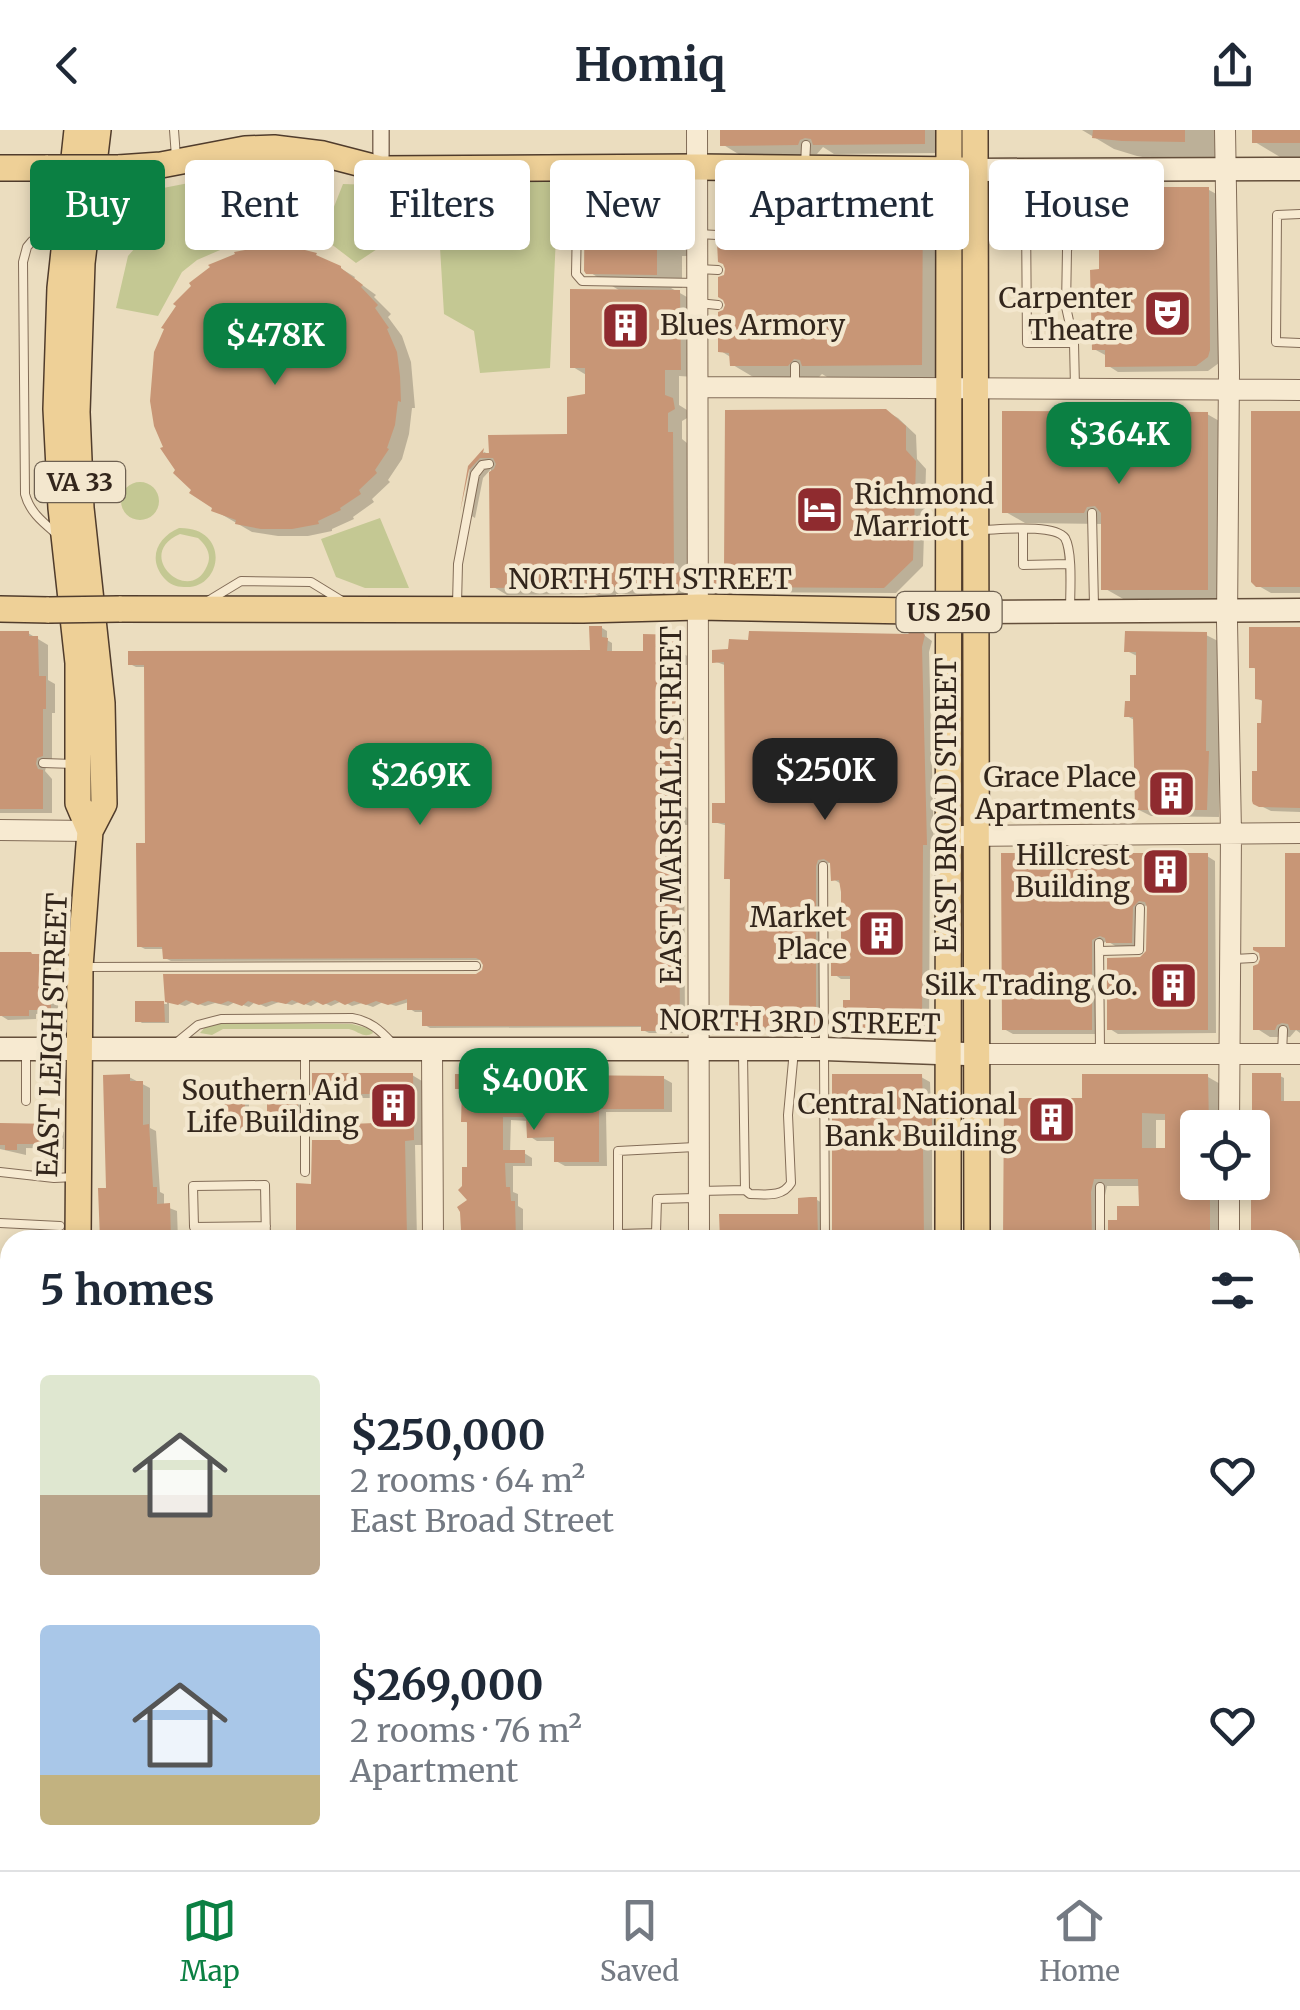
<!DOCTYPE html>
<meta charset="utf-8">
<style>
body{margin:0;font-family:Merriweather,serif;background:#f2f2f3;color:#1f2937;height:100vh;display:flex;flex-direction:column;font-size:38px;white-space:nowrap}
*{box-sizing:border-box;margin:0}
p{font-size:32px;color:#747a83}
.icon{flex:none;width:55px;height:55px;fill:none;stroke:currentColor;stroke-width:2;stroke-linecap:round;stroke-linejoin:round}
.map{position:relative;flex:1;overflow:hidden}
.details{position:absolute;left:0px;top:1100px;width:1300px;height:640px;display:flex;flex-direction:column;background:#fff;border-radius:30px 30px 0 0;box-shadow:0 5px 15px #0003}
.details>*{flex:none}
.guide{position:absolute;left:30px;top:30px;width:1240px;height:90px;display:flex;gap:20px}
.tools{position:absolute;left:1180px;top:980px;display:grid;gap:20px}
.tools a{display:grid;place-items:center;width:90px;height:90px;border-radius:10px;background:#fff;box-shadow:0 5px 15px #0003;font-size:50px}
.price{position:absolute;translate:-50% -85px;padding:0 22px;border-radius:20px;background:#0b8043;color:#fff;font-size:32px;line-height:65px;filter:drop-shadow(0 2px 5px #0008)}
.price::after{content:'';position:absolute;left:50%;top:60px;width:30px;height:22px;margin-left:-15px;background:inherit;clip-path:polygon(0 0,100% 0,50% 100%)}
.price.selected{background:#222;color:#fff}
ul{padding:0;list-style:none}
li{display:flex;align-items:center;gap:30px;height:250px;padding:0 40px}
li span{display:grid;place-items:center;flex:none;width:280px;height:200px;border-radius:10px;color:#555}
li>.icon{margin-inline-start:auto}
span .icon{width:120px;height:120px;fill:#fffc;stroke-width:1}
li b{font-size:42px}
h2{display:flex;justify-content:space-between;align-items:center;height:120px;padding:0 40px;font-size:42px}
.chip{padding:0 35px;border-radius:10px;background:#fff;box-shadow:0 5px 15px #0003;font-size:35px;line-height:90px}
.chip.selected{background:#0b8043;color:#fff}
header{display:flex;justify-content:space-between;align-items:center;height:130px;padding:0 40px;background:#fff;font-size:45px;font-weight:700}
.tabs{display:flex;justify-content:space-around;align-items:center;height:140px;border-top:2px solid #e0e1e3;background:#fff;font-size:28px;color:#747a83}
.tabs a{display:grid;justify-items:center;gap:5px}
.tabs .selected{color:#0b8043}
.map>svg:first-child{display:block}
.green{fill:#c4c893;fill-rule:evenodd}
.shadow{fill:#0003;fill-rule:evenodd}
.building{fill:#c89676;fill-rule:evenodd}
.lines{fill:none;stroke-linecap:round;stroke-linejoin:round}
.service-casing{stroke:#836d58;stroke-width:10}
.minor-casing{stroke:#836d58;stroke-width:18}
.tertiary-casing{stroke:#836d58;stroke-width:22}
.secondary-casing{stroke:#644f3b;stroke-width:25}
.primary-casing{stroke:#503c2c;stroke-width:28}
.service{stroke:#f7ead1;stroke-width:8}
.minor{stroke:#f7ead1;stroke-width:15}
.tertiary{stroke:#f7ead1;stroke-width:20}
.secondary{stroke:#f7ead1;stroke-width:22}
.primary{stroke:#eed097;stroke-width:25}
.primary-bridge-casing{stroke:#503c2c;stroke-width:28;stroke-linecap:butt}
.primary-bridge{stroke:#eed097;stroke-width:25}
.labels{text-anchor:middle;stroke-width:9;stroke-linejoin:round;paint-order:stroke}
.shield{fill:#f3e7ce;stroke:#6d6051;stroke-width:2.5}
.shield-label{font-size:25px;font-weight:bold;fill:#33261c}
.poi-label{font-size:28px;fill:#33261c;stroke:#f3e7ce;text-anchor:end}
.street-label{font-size:28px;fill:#33261c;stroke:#f3e7ce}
</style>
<header><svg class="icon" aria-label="back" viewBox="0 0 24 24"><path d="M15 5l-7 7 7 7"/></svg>Homiq<svg class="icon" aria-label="share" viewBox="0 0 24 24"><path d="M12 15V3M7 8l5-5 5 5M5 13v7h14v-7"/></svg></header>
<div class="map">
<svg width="1300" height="1740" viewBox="0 0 1300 1740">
<rect width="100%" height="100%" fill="#ebddbf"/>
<path class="green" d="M253 57a22 22 0 1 1 44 0a22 22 0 1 1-44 0Z
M572,49L570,94L556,106L550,238L480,243L474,201L444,184L436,51Z
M204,50L234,114L197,130L182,142L158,186L116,178L128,126L149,102L148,61Z
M343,54L407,56L415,94L356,133L322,107Z
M121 371a19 19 0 1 1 38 0a19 19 0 1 1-38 0Z
M380,388L409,458H365L336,447L321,409Z
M179,398C231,397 223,460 184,457C176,457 169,454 164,448C147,428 158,407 179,398ZM180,404L198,408C207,416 212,425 207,436C190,477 132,425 180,404Z
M219,893L352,894L371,899L373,903C364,909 358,901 349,899H223L212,905L200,903L206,896Z"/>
<path class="shadow" d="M722,0H942V23L834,24L823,17L817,24L740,25L722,14Z
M1082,0H1227L1219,31L1159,30L1137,26L1114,19Z
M1255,0H1300V27H1280L1255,12Z
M816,60L822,63L923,62L950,78L949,250H832L822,244L816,250L760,251L733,235L732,228L721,221L725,182Z
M1209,60L1220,66L1219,233L1208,241L1118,242L1107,235V226L1094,219L1102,141L1134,110Z
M674,62L699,77L700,126H682V158H671L694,171L695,247L679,246V275L687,280L689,287L682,291V309L687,313L688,447L698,464H616V470L606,471L595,464L507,465L492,456L491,339L483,348L475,388L463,381L470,337L484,322L491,325L570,306L588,266V246L573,237L622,162L586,140Z
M340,138L355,147L354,149L376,165L374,167L391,184L388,187L402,206L411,232L415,278H412L409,304L402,329L388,350L390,352L372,369L374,372L353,387L354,389L332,399V401L308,406H278L252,402L214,380Z
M886,281L898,288L916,305L917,329L926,339L923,436L896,463L726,462L715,456Z
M1207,284L1228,296V471L1125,470L1104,458V394L1025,393L1004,381Z
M1300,284V463H1271L1257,455Z
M602,498L607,501V510L612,513V523L645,524L679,507L684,511V524L689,527V535H684V676L689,679V695H684L685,903H649L643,900V897L430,898L425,895V882H415L410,879L409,872L396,876L383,872L373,877L362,873L352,876L342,871L331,876L320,871L311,876L299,872L292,875L279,872L266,877L255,872L249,877L235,872L228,876L215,873L205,876L193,872L185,876L169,871V893H142L138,890L137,874H167L166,847L477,846L484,842L483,830L171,831L165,828V819H145L139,816L148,716L147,537H136L130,534L592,522Z
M1300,499V682L1271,681L1255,673L1259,644L1264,572L1257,568L1258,540L1252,537Z
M920,502L932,511L929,522L934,718L930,719L929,903L842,902L834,897L852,873L853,849H841L834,844L844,836L843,755L833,749L832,732L826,734L823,741L824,900L815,894L810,896L808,901L740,900L732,896L733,751L727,748L728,696L714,692L728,675L727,536L714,531L909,507Z
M28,503L48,515V550L55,554V583H52V631L47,633L45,641L52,649V683H0V504Z
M1206,505L1220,512L1219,687L1151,686L1137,679L1136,591L1127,586L1139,548V527L1127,521Z
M1300,725V903L1296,900L1290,907H1270L1256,898L1288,819Z
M1004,726H1207L1215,731L1216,903L1118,904L1110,899L1147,826L1149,775L1144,776L1140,782L1139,816L1117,817L1107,811L1100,815V904H1013L1004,899Z
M0,825L44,826L52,831L53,868L58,870V883L36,884V889L8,890L0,885Z
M412,945L422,951L423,1015H415L417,1110H298L313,1056L349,1013L377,996V968H325L315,962Z
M1280,946L1284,948V974H1300V1123H1290V1110H1254L1258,1063Z
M129,947L150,958V998L156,1001L160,1062L164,1064V1076L177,1081L178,1110H102Z
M921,947L930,952L931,978L940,984V1020H932V1110H835Z
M1208,947L1222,955V998H1198V1052H1223V1110H1006L1085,971ZM1156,990H1168V1021H1156ZM1107,1056H1141V1079L1120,1092L1110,1103L1104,1099V1070Z
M663,948L672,953V982H606L607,1036H565L556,1031V1011H537L529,1006V991L511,990L510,1023H524L532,1028V1036H513V1062L518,1064V1076L523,1079V1110H463V1082L471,1071L470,994L464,991V962L458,958Z
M244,954L249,957V1001H232L227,998Z
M297,954L302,957V991H274L270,989Z
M0,996L54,997L64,1002V1019L26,1018V1025L0,1019Z
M817,1070L826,1075V1110H722L801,1086Z
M1290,1167H1300V1347H1290Z
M4,1168H10V1189H0V1170H4Z
M0,1224H10V1342L0,1341Z
M1290,1388L1300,1392V1444H1290Z
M0,1394H10V1513L4,1510L7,1447H0Z
M0,1663H10V1713H0Z
M1290,1690H1300V1736H1265L1255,1730H1290Z
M16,1730H57L58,1740H16Z
M109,1730H139V1740H109Z
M350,1730H373V1740H350Z
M465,1730H524V1740H465Z
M846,1730H932V1731L922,1740H847Z
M1004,1730H1108V1732L1103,1740H1004Z
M730,1731L778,1733L785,1737V1740H730Z
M811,1737H828L833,1740H811Z"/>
<path class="building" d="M720,0H925V14L813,15L811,9L805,8L800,10L798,15L720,16Z
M1093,0H1185V12L1122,11L1092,8Z
M1252,0H1300V13H1252Z
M717,57H816V61L923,60L922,235L802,236L800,230L794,229L788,236H730L729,223L718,222V182L723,180L725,175L723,170L718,167V147L724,145L725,139L723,134L718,132L717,112L723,110L724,104L722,99L717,98Z
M1130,57H1209L1210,220L1208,227L1196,236L1105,237V220H1092L1090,140L1099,139V109L1131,108Z
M585,60H674V112H657V145L586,144L584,141Z
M262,115L289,116L317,123L316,125L341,136V138L363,155L361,157L378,175L375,178L389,198L387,199L397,222L400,246L401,272L398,271L395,295L387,318L389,319L375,340L377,343L359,360L361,364L340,378L341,380L318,391L319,394L292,399H261L235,394L236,390L211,381L212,378L189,363L191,360L173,343L175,340L160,318L163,317L154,296L150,271L154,222L164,199L161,198L176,176L173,174L191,156L189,153L210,137L208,135L235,124L234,122L262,117Z
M570,159L680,160L681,240H665V265L673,268L675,279L668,283V302H673L674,442H684V457H602V463L589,464L588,457L490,458L489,342L494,339L496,334L493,328H480L469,340L460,382L468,336L484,318L483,323H489L488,305L567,304V267L585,264V238H570Z
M886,279L906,296V320L916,331L913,430L884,458L712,457V442H724L725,280Z
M1002,281L1208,282V460H1101V383L1095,376L1087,377L1084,383H1002Z
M1251,281H1300V457H1256L1251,452Z
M589,496H602V507L608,508L607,521H643V504L680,505L679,522L684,521V533H679V673H684V694H679L680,901H641V896H422V880H407V869L388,875L376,871L366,875L354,871L345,875L335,870L323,875L313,870L304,875L292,870L286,874L272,871L259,875L248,871L242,876L228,871L221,874L208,871L198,875L186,870L178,875L165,872L163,844H476L482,840L483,835L480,830L476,828L163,829L162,817H137L136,713H145L144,535H128V521L590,520Z
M1249,497H1300V678L1259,677L1253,674L1252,671V641H1257V593H1261L1262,570L1255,569V538H1249Z
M913,499H920L925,505L922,517L927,715H923L922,900L831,898V881L843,882V870H850V846H831V833H841V762L839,750L831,751L830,733L824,729L818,730L816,736V898L808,891L802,892L800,898L729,897L730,749H724L725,693H712V673H725L724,532L712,533V520L728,519L729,509L748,510L749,501L908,504Z
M0,501H29V506H38L39,546H46V579H43V626L37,628L36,634L38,639L43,640V679H0Z
M1125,501L1207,502L1206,621H1209L1207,680H1135L1133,587H1124L1125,571H1130V545H1136V522H1124Z
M1001,723H1208V900H1107V828L1140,827L1146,821L1147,777L1145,772L1139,771L1133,777L1132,813H1106L1105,808L1100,806L1092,810V900H1002Z
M1285,723H1300V900H1290L1288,894L1282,893L1277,895L1275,900H1253V836L1258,834L1260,829L1259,823L1253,820V817H1285Z
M0,822H31L32,824H45L46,863H51V880H29V886H0Z
M135,871H164L165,892H135Z
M312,943H413L414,1010L405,1011L407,1107H379L380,1110H296V1053L311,1054L312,1010H347L346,1005H350V994L375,993V964H312Z
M1252,943H1281V971H1300V1110H1251V1062L1256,1061L1258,1056L1257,1050L1252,1048Z
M130,944V951H143V995L149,994L153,1057H157V1074L170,1073L171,1110H100L98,1058H106L103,945Z
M455,944L664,946V979H599V1032H554V1007L527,1008L526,987H503V1020H525V1033H505L506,1057H510L511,1071H515L516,1110H464L457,1104L461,1100L460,1082L457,1077L467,1070L458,1060L462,1056V1037H467V992H461L462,959H455Z
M832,944H922L923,976H932V1017L923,1016L924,1110H832Z
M1082,944H1208L1209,998H1198V1052H1210V1110H1108V1090H1117V1076H1139L1138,1049H1094L1091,1062L1092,1110H1003L1004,968H1082ZM1142,983L1165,984V1018H1142Z
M224,952H245V999H225Z
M267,952H298V990H267Z
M0,993L55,994L54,1014H17V1020H5V1015H0Z
M810,1067H817L818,1110H720L719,1084H798V1068Z"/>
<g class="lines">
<defs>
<path id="service" d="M174,0L176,27
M246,26C246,40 243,60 251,72C255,79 263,83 271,84C304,90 305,49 306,26
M805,35L806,15
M578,42L576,144L582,151L697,153
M1300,84L1277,85L1276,212L1300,213
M698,104L717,105
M698,139L718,140
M698,173L718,175
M1074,213L1066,177L1067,120L1080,84
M795,236V257
M1075,258L1074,213H1027L1026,84H1080L1082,45
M1092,383L1094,476
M979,400C997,400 1054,393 1065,408C1073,422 1070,463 1070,480
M1023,400V435L1069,434
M59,406C44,393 30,383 25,364L23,132L27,117L32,111L60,88
M208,471L241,451L311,452L342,471
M457,474L458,434L475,344L482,335L489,334
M43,633L74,634
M823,736L825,1110
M1099,813L1100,920
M1100,821L1139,820L1140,778
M1234,829L1253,828
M84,837L476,836
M807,898V915
M176,913L198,895L221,889L352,888C370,891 380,900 391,912
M26,921V971
M305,924V1042
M743,924L745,1060L750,1064C765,1064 782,1068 791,1053L788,985L794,920
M1282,924L1283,900
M0,1042L54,1048L75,1047
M1233,1056L1251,1055
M1100,1057V1110
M700,1061L745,1060
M0,1093L60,1096
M266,1096L194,1097L193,1056L265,1055L266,1110
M618,1104V1021L695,1017
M546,1110V1106L656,1103L657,1069L695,1068
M312,1730V1740
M562,1730V1740
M788,1730V1740
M836,1730L837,1740
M1097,1730L1098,1740
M199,1740V1730"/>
<path id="minor" d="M381,0V39
M1290,1582H1300
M0,1594H10"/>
<path id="tertiary" d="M697,0L699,1110
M1225,0L1229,242L1227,492L1231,703L1229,998
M698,257L1300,260
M0,700L90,701
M962,706L1300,703
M432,920L433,1110
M976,924H1300
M1229,1052V1110
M1290,1141H1300
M0,1143H10
M1290,1364H1300
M0,1366H10
M431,1730V1740
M1229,1730V1740
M703,1740V1730"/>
<path id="secondary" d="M976,40L1300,39
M976,482L1300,480
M0,919H825L966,924"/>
<path id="primary" d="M77,0L60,158L56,279L61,378L78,533V673L90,701
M975,0L977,1110
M0,38H48
M118,38L161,35L245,19L274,18L323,24L381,39L697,37L964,40
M0,479L49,480
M119,479L583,480L699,477L966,482
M78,1110L80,837L90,701L104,674L102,573L81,378L77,282L82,133L98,0
M948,1110L949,0
M76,1730V1740
M942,1730V1740
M979,1730V1740"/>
</defs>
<use href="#service" class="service-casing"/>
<use href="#minor" class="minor-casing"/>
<use href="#tertiary" class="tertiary-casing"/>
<use href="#secondary" class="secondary-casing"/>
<use href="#primary" class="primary-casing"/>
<use href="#service" class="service"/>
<use href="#minor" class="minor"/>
<use href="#tertiary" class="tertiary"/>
<use href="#secondary" class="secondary"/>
<use href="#primary" class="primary"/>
<defs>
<path id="primary-bridge" d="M48,38H118
M49,480L119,479"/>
</defs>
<use href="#primary-bridge" class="primary-bridge-casing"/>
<use href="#primary-bridge" class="primary-bridge"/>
</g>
<defs>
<symbol id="theatre-square" viewBox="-11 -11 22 22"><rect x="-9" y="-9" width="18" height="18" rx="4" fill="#8f2b2f" stroke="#f3e7ce"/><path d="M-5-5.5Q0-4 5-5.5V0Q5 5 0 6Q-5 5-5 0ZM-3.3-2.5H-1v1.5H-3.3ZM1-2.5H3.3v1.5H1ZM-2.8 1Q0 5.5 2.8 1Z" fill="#fff"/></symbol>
<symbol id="building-square" viewBox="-11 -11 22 22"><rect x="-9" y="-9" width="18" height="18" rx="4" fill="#8f2b2f" stroke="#f3e7ce"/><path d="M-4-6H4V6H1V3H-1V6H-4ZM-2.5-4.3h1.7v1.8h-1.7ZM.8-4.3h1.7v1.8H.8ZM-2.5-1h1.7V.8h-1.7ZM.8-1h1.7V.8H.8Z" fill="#fff"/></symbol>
<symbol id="hotel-square" viewBox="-11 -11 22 22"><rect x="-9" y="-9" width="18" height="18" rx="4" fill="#8f2b2f" stroke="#f3e7ce"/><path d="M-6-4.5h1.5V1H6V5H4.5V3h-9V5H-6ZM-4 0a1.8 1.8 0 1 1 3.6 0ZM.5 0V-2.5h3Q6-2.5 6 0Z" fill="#fff"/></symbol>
</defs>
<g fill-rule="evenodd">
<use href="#theatre-square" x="1140" y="156" width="55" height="55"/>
<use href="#building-square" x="598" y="168" width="55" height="55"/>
<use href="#hotel-square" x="792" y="352" width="55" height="55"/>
<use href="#building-square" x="1144" y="636" width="55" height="55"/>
<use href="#building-square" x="1138" y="714" width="55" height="55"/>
<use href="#building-square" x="854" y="776" width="55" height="55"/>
<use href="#building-square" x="1146" y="828" width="55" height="55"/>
<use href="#building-square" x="366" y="948" width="55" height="55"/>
<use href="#building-square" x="1024" y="962" width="55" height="55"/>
</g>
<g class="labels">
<g class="shield">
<rect x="35" y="332" width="90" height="40" rx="8"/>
<rect x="896.5" y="462" width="105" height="40" rx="8"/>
</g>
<g class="shield-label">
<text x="80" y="361">VA 33</text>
<text x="949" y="491">US 250</text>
</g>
<g class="poi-label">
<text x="1133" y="178">Carpenter<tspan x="1133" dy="32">Theatre</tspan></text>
<text x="660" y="205" text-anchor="start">Blues Armory</text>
<text x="854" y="374" text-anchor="start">Richmond<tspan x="854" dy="32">Marriott</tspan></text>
<text x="1136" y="657">Grace Place<tspan x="1136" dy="32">Apartments</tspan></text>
<text x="1130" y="735">Hillcrest<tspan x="1130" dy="32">Building</tspan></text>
<text x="847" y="797">Market<tspan x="847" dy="32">Place</tspan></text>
<text x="1138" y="865">Silk Trading Co.</text>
<text x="359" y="970">Southern Aid<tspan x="359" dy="32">Life Building</tspan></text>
<text x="1017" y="984">Central National<tspan x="1017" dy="32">Bank Building</tspan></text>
</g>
<g class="street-label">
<text x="650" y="459">NORTH 5TH STREET</text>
<text transform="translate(671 675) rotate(-90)" y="10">EAST MARSHALL STREET</text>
<text transform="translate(946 675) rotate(-90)" y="10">EAST BROAD STREET</text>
<text transform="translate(800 892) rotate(1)" y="10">NORTH 3RD STREET</text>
<text transform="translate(52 905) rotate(-88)" y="10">EAST LEIGH STREET</text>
</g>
</g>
</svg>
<div class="tools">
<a><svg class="icon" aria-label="locate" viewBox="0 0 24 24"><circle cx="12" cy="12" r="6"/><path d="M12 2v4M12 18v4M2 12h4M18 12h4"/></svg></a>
</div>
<b class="price" style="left:275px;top:258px">$478K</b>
<b class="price" style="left:1119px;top:357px">$364K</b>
<b class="price selected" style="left:825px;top:693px">$250K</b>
<b class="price" style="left:420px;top:698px">$269K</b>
<b class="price" style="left:534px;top:1003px">$400K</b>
<div class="guide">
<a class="chip selected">Buy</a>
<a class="chip">Rent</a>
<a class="chip">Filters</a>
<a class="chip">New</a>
<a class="chip">Apartment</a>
<a class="chip">House</a>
</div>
<section class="details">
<h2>5 homes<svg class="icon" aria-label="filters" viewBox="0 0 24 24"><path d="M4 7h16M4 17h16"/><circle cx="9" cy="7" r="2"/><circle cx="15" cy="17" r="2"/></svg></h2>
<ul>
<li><span style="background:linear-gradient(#dfe7d0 60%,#b9a48a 0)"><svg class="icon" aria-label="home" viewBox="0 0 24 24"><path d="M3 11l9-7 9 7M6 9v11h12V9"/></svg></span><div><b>$250,000</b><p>2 rooms · 64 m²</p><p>East Broad Street</p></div><svg class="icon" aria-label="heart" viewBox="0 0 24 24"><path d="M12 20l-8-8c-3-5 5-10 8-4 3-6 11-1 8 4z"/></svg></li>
<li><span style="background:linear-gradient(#a9c7e8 75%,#c2b280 0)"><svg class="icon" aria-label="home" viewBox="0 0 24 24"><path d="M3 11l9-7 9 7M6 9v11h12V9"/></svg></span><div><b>$269,000</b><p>2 rooms · 76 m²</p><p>Apartment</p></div><svg class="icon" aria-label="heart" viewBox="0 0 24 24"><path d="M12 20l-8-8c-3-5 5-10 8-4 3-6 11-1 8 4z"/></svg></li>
</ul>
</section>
</div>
<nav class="tabs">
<a class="selected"><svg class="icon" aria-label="map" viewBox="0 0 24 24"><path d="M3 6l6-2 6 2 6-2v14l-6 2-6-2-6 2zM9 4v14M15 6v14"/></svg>Map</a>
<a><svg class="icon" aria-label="saved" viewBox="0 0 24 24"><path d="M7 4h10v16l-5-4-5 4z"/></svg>Saved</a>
<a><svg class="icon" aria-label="home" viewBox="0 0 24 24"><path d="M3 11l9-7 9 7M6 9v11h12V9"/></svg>Home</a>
</nav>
